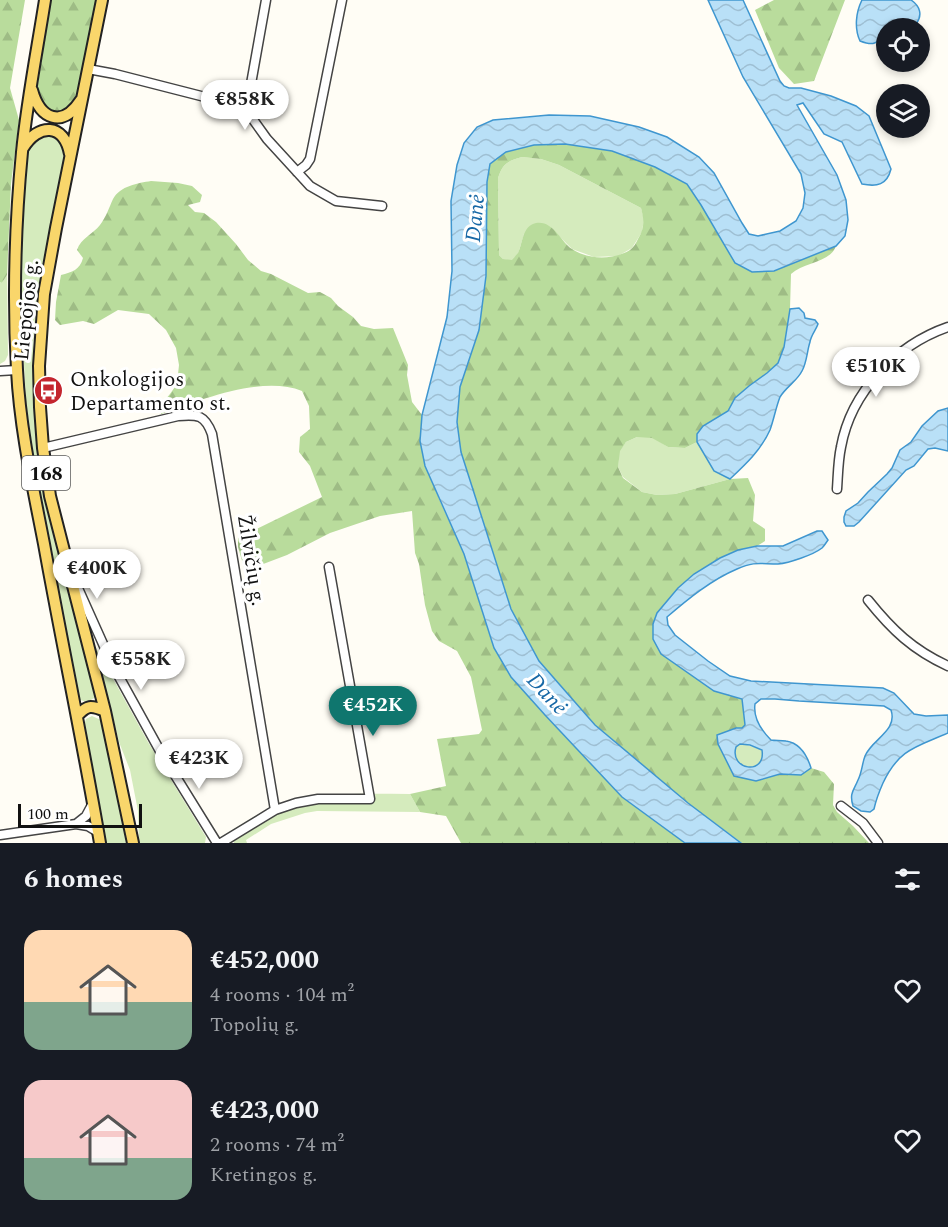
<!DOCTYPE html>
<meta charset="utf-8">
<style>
body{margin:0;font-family:Spectral,serif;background:#20242c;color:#f1f3f6;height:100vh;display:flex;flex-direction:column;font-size:22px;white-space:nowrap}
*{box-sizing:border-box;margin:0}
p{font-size:20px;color:#9ea1a6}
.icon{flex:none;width:33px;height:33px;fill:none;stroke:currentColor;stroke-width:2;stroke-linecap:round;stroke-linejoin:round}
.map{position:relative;height:843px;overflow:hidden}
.details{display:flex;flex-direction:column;background:#171b24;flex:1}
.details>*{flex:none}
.fabs{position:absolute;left:876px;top:18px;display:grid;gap:12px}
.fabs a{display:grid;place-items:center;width:54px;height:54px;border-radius:50%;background:#171b24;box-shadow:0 3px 9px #0003;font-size:30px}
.scale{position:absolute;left:18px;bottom:15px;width:124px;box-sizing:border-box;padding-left:6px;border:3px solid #111;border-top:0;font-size:16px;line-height:21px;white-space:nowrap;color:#111;-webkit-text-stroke:4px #fff;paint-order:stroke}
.price{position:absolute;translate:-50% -51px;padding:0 14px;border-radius:21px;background:#fff;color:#222;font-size:20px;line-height:39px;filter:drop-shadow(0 2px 3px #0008)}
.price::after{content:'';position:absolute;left:50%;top:36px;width:18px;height:14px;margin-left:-9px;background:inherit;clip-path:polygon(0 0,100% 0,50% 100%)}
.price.on{background:#0f766e;color:#fff}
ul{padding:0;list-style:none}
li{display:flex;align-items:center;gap:18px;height:150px;padding:0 24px}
li span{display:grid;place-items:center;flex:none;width:168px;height:120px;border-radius:18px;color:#555}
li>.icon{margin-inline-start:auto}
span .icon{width:72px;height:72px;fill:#fffc;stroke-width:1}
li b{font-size:26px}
h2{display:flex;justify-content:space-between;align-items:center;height:72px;padding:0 24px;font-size:26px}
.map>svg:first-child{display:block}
.grass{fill:#d5ebbd}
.forest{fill:url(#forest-firs);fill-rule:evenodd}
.water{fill:url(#water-waves);stroke:#3f96cf;stroke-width:1.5;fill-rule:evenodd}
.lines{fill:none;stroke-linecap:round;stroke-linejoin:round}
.minor-casing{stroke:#444;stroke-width:11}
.major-casing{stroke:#222;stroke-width:14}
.minor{stroke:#fff;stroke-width:8}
.major{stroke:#f9d66b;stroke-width:10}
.labels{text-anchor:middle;stroke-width:6;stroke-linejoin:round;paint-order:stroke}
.shield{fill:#fff;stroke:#585858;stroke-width:1.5}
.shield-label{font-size:20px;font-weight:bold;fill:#111}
.street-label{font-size:21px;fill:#111;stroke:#fff}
.poi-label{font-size:21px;fill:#111;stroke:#fff;text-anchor:start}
.water-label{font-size:22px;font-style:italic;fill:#1768a6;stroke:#fff}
</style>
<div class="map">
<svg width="948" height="843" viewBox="0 0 948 843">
<defs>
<pattern id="forest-firs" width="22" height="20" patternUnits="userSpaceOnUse" patternTransform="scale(1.5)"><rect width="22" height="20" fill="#b9dc9c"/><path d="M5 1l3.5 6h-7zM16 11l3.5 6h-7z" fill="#9ebc85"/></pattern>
<pattern id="water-waves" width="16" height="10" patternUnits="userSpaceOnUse" patternTransform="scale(1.5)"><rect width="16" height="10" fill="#b9e0f7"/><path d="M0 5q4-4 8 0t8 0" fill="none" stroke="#9ebfd3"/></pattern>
</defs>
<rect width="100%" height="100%" fill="#fffdf5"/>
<path class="grass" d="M49,135L60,138L65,156L41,271L35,317L33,351V402L38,460L45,503L96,696C92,701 84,703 79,699L39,494L26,402L20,288L21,225L27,151L39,136Z
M522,157L541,159L559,165L641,208L644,219L642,232L632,248L618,256L594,257L572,249L556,233L524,234L518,254L512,261L503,259L499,255L498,178C503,163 508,161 522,157Z
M7,275L8,355L5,361L0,364V282L2,283Z
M637,437H652L668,447L685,448L697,442L714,471L730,479L675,494L657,495L642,492L623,477L618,467L619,451L626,442Z
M95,646L148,742L206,837L205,843H139L138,811L130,770L119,742Z
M92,716L101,720L126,843H105L83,728L86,719Z
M740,744H744L762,750C766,776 729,770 736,747Z
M410,794L420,812L317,811L305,813L271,824L246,840L247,843H234V841L229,832C243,824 258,813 273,807C317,791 364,794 410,794Z"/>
<path class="forest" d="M0,0H25L10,88L19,120L11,184L7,275L2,283L0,282Z
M51,0H96L76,99L69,109L58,113L44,108L37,90Z
M774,0H845L814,81L794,84L779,68L755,10Z
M565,144L612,151L655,167L687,184L701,205L774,271L836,246C830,263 804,262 791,274L790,309L784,347L778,363L767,373L749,386L735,398L728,411L697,434V442L685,448L668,447L652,438L637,437L626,442L620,451L618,467L623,478L642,492L657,495L675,494L730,479L748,478L755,495L753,521L765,529V541L757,546L738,550L720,558L694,574L678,588L657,613L714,691L742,698L745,725L742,728H736L718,744L756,781L780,774L801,775L811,768L824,772L834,784L833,805L837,812L853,826L869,843H742L688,803L595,725L539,661L511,609L461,452L456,422L460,387L479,329L486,276L487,182L490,164L506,152L534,145ZM522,157L541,159L559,165L641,208C644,219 645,228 638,239C636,243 634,247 630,250C614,260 588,260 572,249C561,242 553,220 536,223C522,226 523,243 518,253C517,254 513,259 512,260L503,259L499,255L498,178C503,163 508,161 522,157Z
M151,181L178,183L192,186L202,195L200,202L188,205L195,212L204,213L216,222L236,244L248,260L261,271L271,274L308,293L320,292L331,298L338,306L353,317L361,326L374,329L393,328L408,365L407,375L412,402L422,415L420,441L439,499L464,554L494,648L511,677L545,715L622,797L685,843H461L446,816L420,812L410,794L446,786L437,739L479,734L482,730L471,677L457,651L439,641L432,631L425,605L419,564L415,553L412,511L380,516L330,533L287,555L245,571L238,547V538L322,497L310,466L299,452L300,437L310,429L309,406L302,391C262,375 200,400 161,414V405L170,394L177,384L179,365L176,348L166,330L149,314L118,310L94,324L83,321L60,325L55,320L56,302L61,275C72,272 80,270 83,258L77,250C81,238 93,234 100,225C106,217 109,208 113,199C120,186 138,183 151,181Z"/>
<path class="water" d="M708,0H743L780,81L784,86L789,88H801L831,96L856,106L869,116L891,169C887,185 877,187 862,184L842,142L824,134L803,103L797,105L837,175L846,200L848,220L845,236L836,246L774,271L752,272L735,263L701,205L687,184L655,167L612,151L565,144L534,145L506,152L490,164L487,182L486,276L479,330L460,387L457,422L461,452L511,609L539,661L595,725L688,803L741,843H685L622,797L545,715L511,677L494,648L464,554L425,466L420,441L422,415L447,317L452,271L451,201L457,165L464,143L477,127L493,120L549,115L590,116L639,127L667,137L699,157L714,173L742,223L749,234L758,236L780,231L796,221L803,208L805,193L801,174L743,77Z
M862,0H911C920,6 923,15 916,24C908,25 894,23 887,28C877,37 881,49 860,41C854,28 856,12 862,0Z
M799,308L804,313L805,318L815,320L818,324C816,330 811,335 810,342C807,351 807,362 802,371C797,381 786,387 780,397C776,407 774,419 770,430C761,450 746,464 730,479L714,471L697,442V434L703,426L728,411L735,398L749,386L767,373L778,363L784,347L790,309Z
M948,408V451L935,448L928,449L914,466L906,470L859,522L854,526H846L844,522V517L846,511L858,503L868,492L887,474L892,468L900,450L911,442L922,426L938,411Z
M817,531H822L828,540C826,543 824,546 822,548C813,555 789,563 778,564C760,564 755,561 737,569C711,580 688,599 667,617L668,625L675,635L708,661L730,676L751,681L883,688L894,693L914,714L926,716L948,715V733C916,747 899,749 883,783C879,792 876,800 874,809L870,812L861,811L853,806C849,793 854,790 858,780C862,772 862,764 865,756C872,739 898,731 891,710L884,706L799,701L775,699H761L755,704C753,718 761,730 771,740C776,741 780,740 786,741C800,743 807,755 811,768L801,775L780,774L756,781L734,776L718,744L717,735L736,728H742L745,725L742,699L714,691L661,654L653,639V624L657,613L678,588L694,574L720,558L738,550L757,546H783ZM740,744L750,745L762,750C766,776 729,770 736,747Z"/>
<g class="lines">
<defs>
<path id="minor" d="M88,69L115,74L244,107L267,139L310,186L336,201L382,206
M244,107L249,95L266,0
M297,172L306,165L310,159L342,0
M0,371L17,370
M43,448L178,416C198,414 205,415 212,434L275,810L221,843
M837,489C838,475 838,461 841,447C851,392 896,345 948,327
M77,586L112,664L160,751L217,843
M868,600C892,630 913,650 948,666
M841,806L863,823L878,843
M275,810L296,803L318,799H370L329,567
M76,824L86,816L93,803
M0,835L76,824L88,826L98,832"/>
<path id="major" d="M45,0C37,51 27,101 22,152C15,225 13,297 17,370C20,429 33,487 44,544C62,644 83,743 100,843
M102,0L56,228L44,294L39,366L40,407L43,448L50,496L105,711L133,843
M32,90C40,119 62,129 81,100
M23,148C38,123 64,123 70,154
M77,716C87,705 91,705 105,711"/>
</defs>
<use href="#minor" class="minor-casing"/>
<use href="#major" class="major-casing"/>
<use href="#minor" class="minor"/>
<use href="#major" class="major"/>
</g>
<defs>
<symbol id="bus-disc" viewBox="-11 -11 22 22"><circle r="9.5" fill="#c4262e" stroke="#fff"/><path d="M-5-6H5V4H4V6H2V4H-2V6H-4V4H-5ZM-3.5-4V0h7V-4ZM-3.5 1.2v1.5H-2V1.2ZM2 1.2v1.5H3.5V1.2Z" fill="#fff"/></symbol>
</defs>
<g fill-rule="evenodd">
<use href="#bus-disc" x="32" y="374" width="33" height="33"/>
</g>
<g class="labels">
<rect class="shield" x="22" y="456" width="48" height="34" rx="4.5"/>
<g class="shield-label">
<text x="46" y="480">168</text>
</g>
<g class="street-label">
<text transform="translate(26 310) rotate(-84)" y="7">Liepojos g.</text>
<text transform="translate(252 560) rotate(81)" y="7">Žilvičių g.</text>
</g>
<g class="poi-label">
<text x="70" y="386">Onkologijos<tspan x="70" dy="24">Departamento st.</tspan></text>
</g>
<g class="water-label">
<text transform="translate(474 218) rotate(-85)" y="8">Danė</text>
<text transform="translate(548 693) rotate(47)" y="8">Danė</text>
</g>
</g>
</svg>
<div class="fabs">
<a><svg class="icon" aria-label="locate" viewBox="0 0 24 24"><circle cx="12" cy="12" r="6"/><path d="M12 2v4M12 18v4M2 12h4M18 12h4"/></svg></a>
<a><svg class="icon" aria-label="layers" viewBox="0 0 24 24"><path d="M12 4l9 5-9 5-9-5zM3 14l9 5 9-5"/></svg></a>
</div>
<div class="scale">100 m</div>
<b class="price" style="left:245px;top:131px">€858K</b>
<b class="price" style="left:876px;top:398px">€510K</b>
<b class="price" style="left:97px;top:600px">€400K</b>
<b class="price" style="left:141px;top:691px">€558K</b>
<b class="price on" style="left:373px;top:737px">€452K</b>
<b class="price" style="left:199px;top:790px">€423K</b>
</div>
<section class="details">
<h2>6 homes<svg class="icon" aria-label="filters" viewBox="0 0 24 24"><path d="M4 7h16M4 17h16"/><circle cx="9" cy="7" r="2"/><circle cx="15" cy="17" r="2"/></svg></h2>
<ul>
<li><span style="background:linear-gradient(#ffd9b3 60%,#7fa58c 0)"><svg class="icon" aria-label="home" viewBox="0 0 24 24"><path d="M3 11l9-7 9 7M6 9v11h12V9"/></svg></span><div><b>€452,000</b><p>4 rooms · 104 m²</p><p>Topolių g.</p></div><svg class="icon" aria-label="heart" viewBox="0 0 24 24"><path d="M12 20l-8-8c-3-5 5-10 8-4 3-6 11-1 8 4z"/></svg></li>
<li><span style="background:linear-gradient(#f6c9c9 65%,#7fa58c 0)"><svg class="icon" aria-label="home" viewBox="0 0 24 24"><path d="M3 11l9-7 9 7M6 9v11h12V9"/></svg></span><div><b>€423,000</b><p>2 rooms · 74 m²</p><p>Kretingos g.</p></div><svg class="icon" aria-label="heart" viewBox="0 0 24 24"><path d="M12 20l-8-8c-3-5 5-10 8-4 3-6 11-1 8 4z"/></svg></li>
</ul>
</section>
